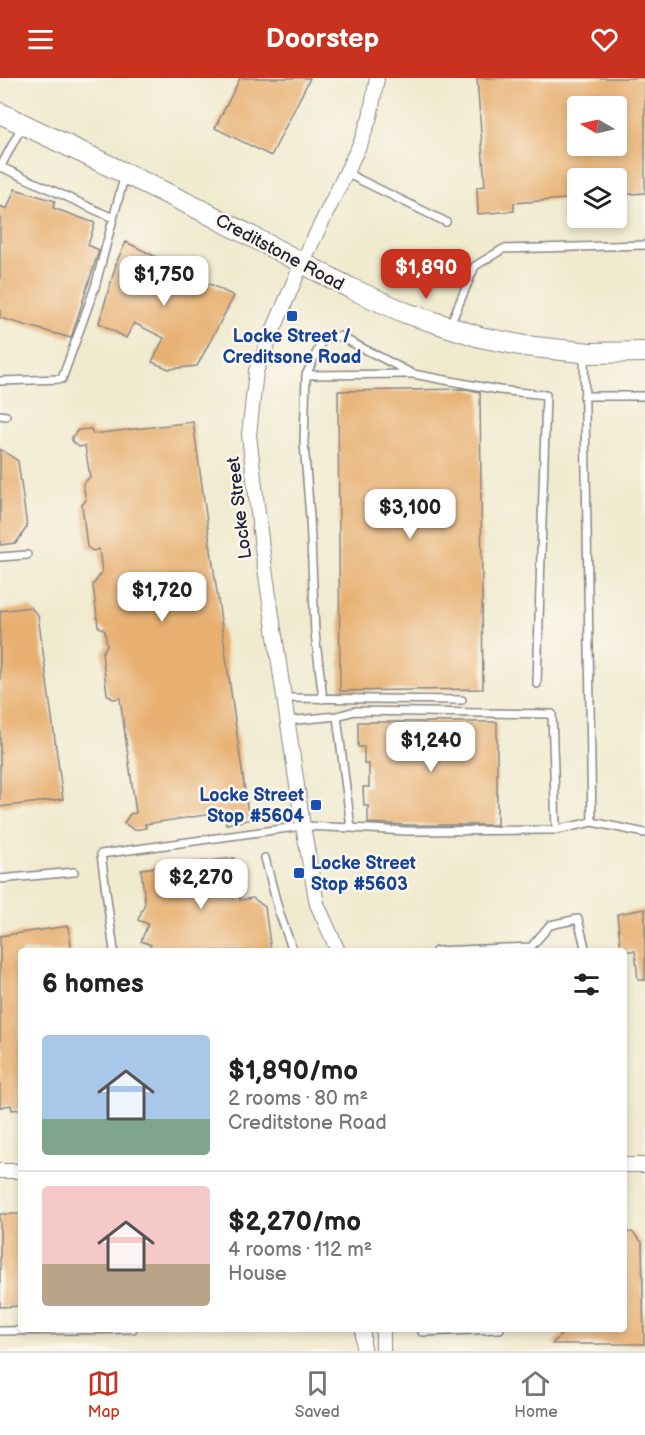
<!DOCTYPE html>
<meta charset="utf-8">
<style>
body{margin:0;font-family:"Balsamiq Sans",sans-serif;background:#f2f2f2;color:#222;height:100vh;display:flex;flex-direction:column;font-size:22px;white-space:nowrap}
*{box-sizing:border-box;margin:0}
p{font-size:20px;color:#767676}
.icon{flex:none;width:33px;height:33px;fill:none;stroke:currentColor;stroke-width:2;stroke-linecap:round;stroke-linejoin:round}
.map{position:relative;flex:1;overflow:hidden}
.side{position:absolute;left:18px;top:870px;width:609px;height:384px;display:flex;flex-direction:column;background:#fff;border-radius:6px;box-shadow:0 3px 9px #0003}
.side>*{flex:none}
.needle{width:39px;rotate:279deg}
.controls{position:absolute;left:567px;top:18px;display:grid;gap:12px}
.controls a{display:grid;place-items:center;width:60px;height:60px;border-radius:6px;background:#fff;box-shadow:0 3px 9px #0003;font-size:30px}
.price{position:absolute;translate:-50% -51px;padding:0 14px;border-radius:12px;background:#fff;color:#222;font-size:20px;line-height:39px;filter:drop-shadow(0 2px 3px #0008)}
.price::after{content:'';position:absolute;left:50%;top:36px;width:18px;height:14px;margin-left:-9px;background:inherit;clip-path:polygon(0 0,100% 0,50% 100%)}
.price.on{background:#c8321e;color:#fff}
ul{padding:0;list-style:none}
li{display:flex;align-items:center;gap:18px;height:150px;padding:0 24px}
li+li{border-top:2px solid #e0e0e0}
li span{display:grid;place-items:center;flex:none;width:168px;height:120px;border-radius:6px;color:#555}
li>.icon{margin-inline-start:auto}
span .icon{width:72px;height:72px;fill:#fffc;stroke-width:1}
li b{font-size:26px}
h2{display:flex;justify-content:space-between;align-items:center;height:72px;padding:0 24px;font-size:26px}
header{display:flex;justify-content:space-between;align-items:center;height:78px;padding:0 24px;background:#c8321e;color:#fff;font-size:27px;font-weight:700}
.menu{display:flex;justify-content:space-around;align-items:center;height:84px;border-top:2px solid #e0e0e0;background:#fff;font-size:16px;color:#767676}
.menu a{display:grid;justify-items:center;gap:3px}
.menu .on{color:#c8321e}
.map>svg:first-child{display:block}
.building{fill:#e7af6f;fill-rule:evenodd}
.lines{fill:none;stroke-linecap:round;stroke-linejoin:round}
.lane-casing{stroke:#898685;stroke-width:10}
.street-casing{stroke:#898685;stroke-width:16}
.secondary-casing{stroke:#898685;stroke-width:22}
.lane{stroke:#fff;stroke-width:7}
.street{stroke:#fff;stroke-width:14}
.secondary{stroke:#fff;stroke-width:20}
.transit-dot{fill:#1a4fb4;stroke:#fbf7ec;stroke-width:2}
.labels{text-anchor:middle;stroke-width:5;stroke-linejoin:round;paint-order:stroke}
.street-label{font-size:18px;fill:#22223b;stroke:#fbf7ec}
.transit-label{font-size:18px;font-weight:bold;fill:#164399;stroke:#fbf7ec}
</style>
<header><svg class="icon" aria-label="menu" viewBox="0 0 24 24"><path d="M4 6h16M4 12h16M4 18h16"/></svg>Doorstep<svg class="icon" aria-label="heart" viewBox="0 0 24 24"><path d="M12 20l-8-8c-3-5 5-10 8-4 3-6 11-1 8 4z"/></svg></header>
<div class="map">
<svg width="645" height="1273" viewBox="0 0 645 1273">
<rect width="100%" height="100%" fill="#fbf7ec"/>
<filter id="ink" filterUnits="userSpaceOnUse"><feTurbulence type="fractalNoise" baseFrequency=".0167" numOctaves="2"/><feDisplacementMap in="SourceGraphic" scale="12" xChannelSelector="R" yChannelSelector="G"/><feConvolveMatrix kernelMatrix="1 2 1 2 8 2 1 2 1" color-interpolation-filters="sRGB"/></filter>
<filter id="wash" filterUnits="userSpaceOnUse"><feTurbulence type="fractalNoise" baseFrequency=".008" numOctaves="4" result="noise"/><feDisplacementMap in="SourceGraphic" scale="24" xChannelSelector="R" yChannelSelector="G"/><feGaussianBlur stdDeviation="1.35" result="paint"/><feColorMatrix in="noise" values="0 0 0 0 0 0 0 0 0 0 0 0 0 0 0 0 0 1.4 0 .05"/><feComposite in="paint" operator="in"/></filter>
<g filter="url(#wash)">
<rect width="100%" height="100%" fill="#f0eacf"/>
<g id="blocks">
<path class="building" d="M240,0H310L271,78L215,50Z
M477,0H645V115L616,117V100H578V120L514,125V133L478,136L477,109L485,108ZM578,28H616V68H578Z
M15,111L55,123L53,130L95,145L88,167L99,172L71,260L0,240V128L7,131Z
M126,164L234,218L197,288L169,291L152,284L164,260L134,245L126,260L99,245L117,183Z
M466,311L480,314L483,611L340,613L338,313Z
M193,344L249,742L226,746L225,734L145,746L146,750L134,752L124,745L130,736L136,735L120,620L113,621L107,616L102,575L107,567L106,561L105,553L98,548L93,507L102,494L99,471L93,473L87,469L82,427L86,422L83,406L90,399L85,368L79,369L72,363V359L78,352L91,351L93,356Z
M0,371L18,383L27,449L16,465L0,467Z
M30,529L38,537L63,721L0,729V533Z
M358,644H497V747H407L368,745V728H364L363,709H369V686H364V669H358Z
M234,780L240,822L253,820L265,829L271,873H148L151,867L141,863L148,846L138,842L145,825L141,791Z
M645,831V902H638L635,873H621L617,836Z
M68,848L72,873H21V1031L12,1032L11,1027L0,1029V858Z
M0,1136H21V1228L0,1229Z
M632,1154L642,1164L644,1266H552L562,1256V1251H624V1155Z"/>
</g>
</g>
<g filter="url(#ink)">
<use href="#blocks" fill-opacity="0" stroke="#898685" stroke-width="1.5"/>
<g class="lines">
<defs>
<path id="lane" d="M1,89L113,140
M0,90L22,48
M346,95L446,144
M450,247L475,188L503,171L645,167
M584,276L592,744L645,755
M306,297L411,296
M0,303L62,301L95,209L125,96
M584,318H645
M0,337L6,338
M0,479L27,477
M284,620L462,622
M323,621L315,555L310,439L304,365L306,297L323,261L339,258L413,296L499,312L546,317L537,606
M337,638L355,633L552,636L556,752
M351,750L407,753L556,752L592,744
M265,780L279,834L293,873
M0,801L74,794
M114,873L101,776L303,748L351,750L337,638L287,643
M436,873L531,869L550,847L578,841L586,873
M422,1251V1254L500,1251
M0,1253L133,1251"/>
<path id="street" d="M338,873L317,826L303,748L262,470L249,357L256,293L302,185L361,64L370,39L377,0
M624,1087H645
M0,1093H21
M383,1251V1273
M363,1273V1251"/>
<path id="secondary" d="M0,35L203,133L350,210L406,235L480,259L525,268L590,275L645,274"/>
</defs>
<use href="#lane" class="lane-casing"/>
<use href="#street" class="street-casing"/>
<use href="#secondary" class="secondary-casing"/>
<use href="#lane" class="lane"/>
<use href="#street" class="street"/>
<use href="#secondary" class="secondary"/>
</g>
</g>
<g class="transit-dot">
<rect x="286" y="232" width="12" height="12" rx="3"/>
<rect x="310" y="721" width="12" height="12" rx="3"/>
<rect x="293" y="789" width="12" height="12" rx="3"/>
</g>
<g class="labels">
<g class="street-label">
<text transform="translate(280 174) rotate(28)" y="6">Creditstone Road</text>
<text transform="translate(239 430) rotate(-97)" y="6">Locke Street</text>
</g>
<g class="transit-label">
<text x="292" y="264">Locke Street /<tspan x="292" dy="21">Creditsone Road</tspan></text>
<text x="304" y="723" text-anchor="end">Locke Street<tspan x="304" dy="21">Stop #5604</tspan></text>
<text x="311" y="791" text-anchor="start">Locke Street<tspan x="311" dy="21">Stop #5603</tspan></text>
</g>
</g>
</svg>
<div class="controls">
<a><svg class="needle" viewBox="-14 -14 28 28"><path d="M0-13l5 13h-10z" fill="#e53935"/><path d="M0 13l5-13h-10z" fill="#767676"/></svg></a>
<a><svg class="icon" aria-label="layers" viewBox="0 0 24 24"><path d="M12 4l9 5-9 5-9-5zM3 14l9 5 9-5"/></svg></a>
</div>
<b class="price on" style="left:426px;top:222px">$1,890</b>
<b class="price" style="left:164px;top:229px">$1,750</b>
<b class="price" style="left:410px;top:462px">$3,100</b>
<b class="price" style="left:162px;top:545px">$1,720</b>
<b class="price" style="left:431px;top:695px">$1,240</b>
<b class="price" style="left:201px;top:832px">$2,270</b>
<section class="side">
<h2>6 homes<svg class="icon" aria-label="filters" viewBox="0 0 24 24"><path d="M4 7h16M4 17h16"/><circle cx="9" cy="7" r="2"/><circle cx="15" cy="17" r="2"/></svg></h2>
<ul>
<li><span style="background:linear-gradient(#a9c7e8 70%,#7fa58c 0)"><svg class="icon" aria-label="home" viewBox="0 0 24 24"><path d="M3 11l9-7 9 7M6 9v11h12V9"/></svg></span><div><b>$1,890/mo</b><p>2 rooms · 80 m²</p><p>Creditstone Road</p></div></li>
<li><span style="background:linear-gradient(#f6c9c9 65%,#b9a48a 0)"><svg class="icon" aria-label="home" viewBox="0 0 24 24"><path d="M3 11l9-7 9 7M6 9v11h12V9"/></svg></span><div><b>$2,270/mo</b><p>4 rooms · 112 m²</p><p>House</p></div></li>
</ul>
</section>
</div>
<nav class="menu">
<a class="on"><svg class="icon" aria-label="map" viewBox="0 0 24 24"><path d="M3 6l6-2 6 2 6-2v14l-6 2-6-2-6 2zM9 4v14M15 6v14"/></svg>Map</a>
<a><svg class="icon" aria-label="saved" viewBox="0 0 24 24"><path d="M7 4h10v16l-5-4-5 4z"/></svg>Saved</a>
<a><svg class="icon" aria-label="home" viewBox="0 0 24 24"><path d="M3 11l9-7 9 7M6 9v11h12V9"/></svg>Home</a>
</nav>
